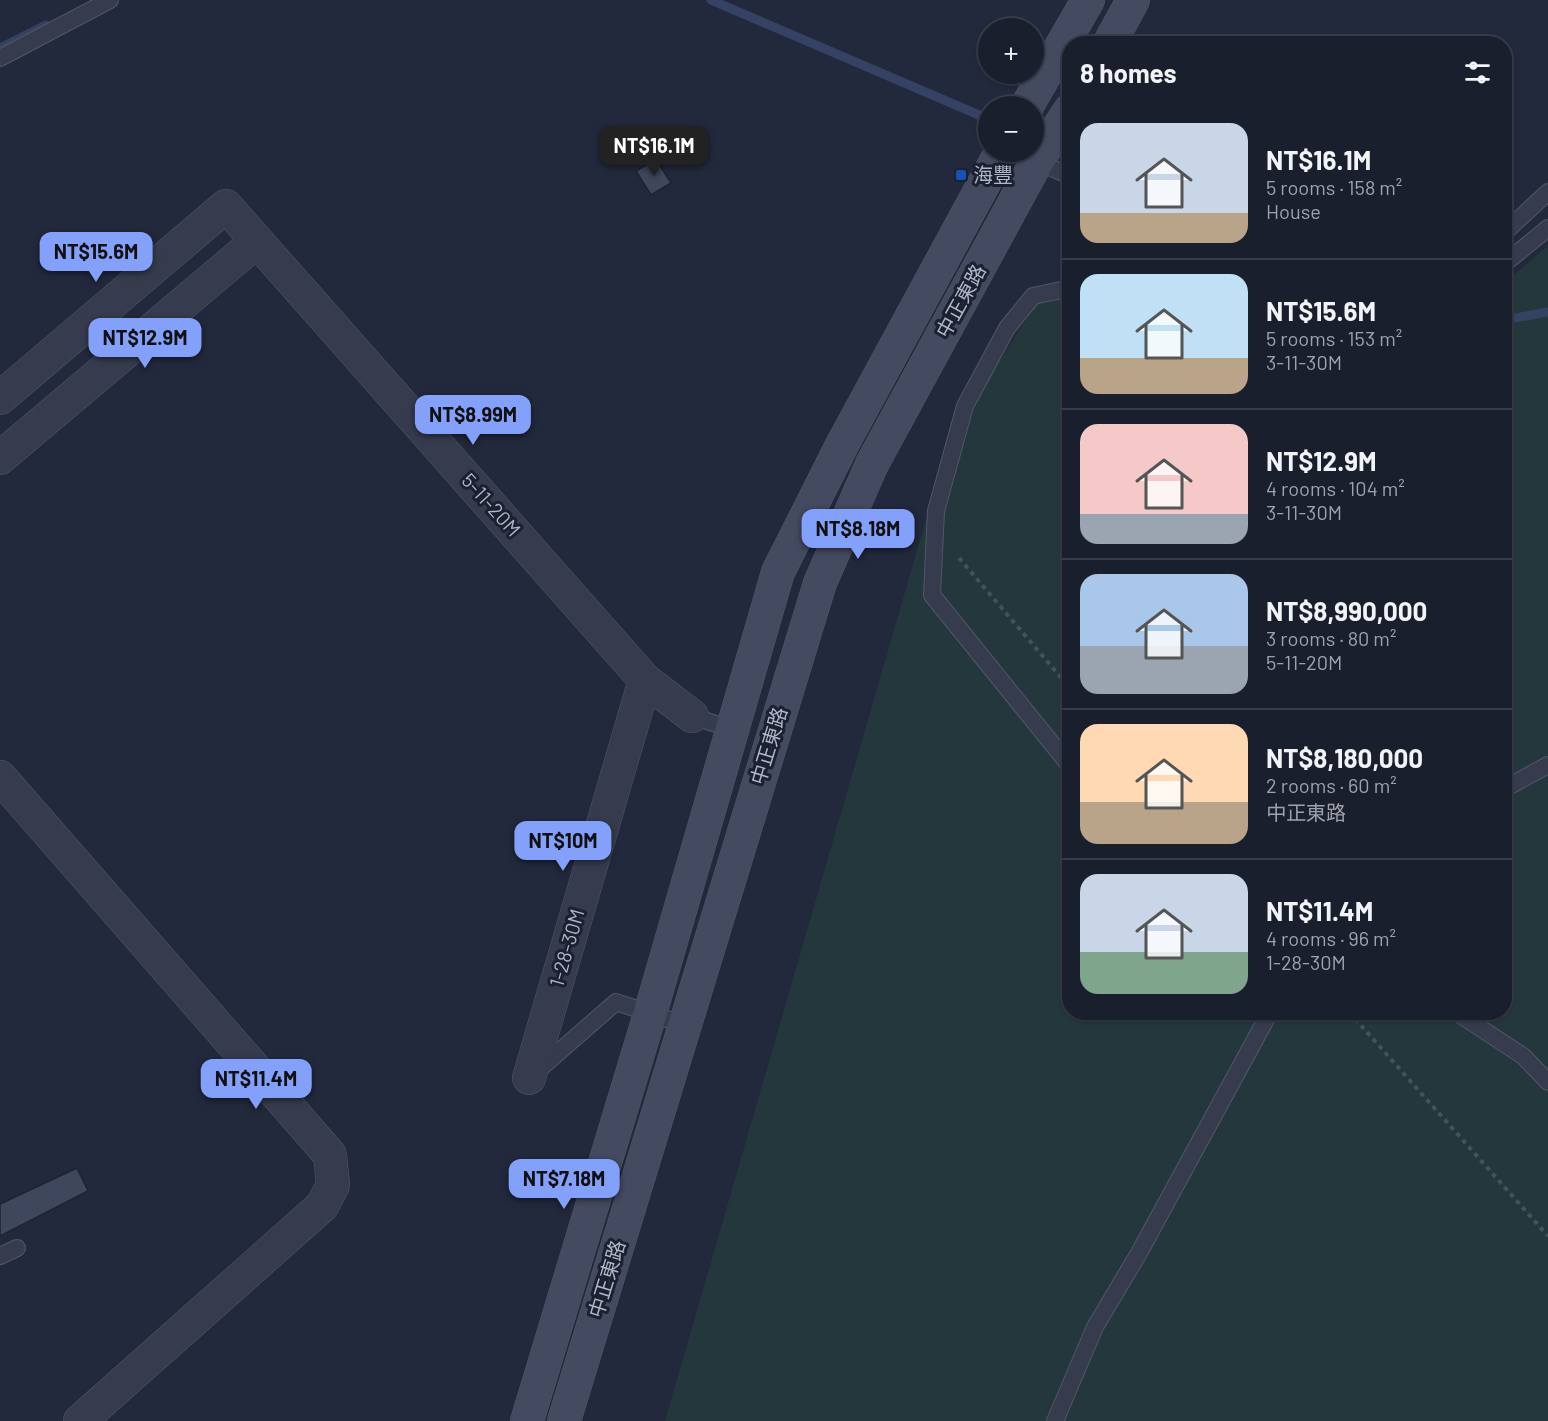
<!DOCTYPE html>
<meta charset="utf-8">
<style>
body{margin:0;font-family:Barlow,"Noto Sans TC",sans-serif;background:#272c39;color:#f1f3f6;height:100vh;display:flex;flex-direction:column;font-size:22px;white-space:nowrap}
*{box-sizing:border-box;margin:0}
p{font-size:20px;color:#9fa2aa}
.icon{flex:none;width:33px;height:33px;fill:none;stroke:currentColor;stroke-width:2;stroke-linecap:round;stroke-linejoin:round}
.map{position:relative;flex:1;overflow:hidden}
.sheet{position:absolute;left:1062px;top:36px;width:450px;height:984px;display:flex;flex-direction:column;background:#1a1f2d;border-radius:24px;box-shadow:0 2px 4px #0004,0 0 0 2px #383d49}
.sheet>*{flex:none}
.fabs{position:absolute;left:978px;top:18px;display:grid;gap:12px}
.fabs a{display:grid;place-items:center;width:66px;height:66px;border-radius:50%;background:#1a1f2d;box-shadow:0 2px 4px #0004,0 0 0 2px #383d49;font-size:30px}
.price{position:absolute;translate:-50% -51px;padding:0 14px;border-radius:12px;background:#83a0fb;color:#111;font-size:20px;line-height:39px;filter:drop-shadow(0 2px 3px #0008)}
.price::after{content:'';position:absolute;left:50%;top:36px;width:18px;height:14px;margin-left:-9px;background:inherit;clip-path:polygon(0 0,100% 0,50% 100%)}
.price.selected{background:#222;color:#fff}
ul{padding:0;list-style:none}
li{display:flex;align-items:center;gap:18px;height:150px;padding:0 18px}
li+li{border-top:2px solid #383d49}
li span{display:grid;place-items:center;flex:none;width:168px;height:120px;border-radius:18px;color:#555}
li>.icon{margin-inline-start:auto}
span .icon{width:72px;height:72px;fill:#fffc;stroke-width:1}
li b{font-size:26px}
h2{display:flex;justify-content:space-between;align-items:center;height:72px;padding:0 18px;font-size:26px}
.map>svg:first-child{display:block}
.green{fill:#24373d}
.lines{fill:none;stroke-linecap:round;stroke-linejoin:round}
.stream{stroke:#354264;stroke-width:9}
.building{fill:#3e475c;stroke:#1d2333;stroke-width:1.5}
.lane-casing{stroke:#515767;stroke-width:18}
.street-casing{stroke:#515767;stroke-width:34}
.secondary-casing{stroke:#515767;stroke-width:34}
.path{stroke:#42545b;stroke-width:4;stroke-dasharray:4.5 4.5;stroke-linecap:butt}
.lane{stroke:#363c4d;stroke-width:16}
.street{stroke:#363c4d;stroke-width:33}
.secondary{stroke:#444a60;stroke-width:33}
.transit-dot{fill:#1a4fb4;stroke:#1b2131;stroke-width:2}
.labels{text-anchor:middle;stroke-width:6;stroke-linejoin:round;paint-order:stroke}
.poi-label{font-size:20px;fill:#b1b7c8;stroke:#1b2131;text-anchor:start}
.street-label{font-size:20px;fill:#b1b7c8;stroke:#1b2131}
</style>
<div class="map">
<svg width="1548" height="1421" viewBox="0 0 1548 1421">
<rect width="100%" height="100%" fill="#22293c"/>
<path class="green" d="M1548,246V1421H665L949,440L1049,284L1070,309V1012H1504L1505,282Z"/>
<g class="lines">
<path class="stream" d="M711,0L979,115
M0,48L46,25
M1504,320L1548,312"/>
</g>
<path class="building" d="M656,159L671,183L651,195L636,171Z
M77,1168L88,1191L0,1236V1204Z"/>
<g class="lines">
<defs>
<path id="lane" d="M0,58L110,0
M1015,152L1070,176
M1504,233L1548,192
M1504,264L1548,228
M1070,290L1066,289L1033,296L1007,328L965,406L936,511L932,595L1070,766
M692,716L731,729
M1504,789L1548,765
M1456,1012L1523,1056L1548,1082
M536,1072L616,1002L685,1025
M0,1256L17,1248
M1055,1421L1095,1327L1139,1253L1270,1012"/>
<path id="street" d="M0,398L226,206L645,680L692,716
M0,458L257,241
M0,777L330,1155L333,1185L322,1206L80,1421
M529,1078L645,680"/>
<path id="secondary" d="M1109,44L1133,0
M1027,106L1088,0
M527,1421L650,1014L778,572L842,445L1001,152
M564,1421L820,583L872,464L1037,161L1070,110"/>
</defs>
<use href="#lane" class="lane-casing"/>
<use href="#street" class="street-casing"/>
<use href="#secondary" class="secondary-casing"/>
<path class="path" d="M959,558L1070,688
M1349,1012L1548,1236"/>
<use href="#lane" class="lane"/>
<use href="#street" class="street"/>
<use href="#secondary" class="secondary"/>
</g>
<rect class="transit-dot" x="955" y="169" width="12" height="12" rx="3"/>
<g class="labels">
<g class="poi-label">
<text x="973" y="182">海豐</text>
</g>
<g class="street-label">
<text transform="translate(961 301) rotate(-61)" y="7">中正東路</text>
<text transform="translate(491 505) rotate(48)" y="7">5-11-20M</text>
<text transform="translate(769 746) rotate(-73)" y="7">中正東路</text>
<text transform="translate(567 948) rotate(-74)" y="7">1-28-30M</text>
<text transform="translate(607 1279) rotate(-73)" y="7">中正東路</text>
</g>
</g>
</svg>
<div class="fabs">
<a>+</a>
<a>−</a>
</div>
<b class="price selected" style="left:654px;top:177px">NT$16.1M</b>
<b class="price" style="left:96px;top:283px">NT$15.6M</b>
<b class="price" style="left:145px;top:369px">NT$12.9M</b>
<b class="price" style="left:473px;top:446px">NT$8.99M</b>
<b class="price" style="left:858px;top:560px">NT$8.18M</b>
<b class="price" style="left:563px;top:872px">NT$10M</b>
<b class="price" style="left:256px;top:1110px">NT$11.4M</b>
<b class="price" style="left:564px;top:1210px">NT$7.18M</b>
<section class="sheet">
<h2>8 homes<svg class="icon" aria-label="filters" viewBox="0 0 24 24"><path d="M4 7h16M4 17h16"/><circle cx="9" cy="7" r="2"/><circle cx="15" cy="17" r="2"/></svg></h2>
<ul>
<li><span style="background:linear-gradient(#c9d6e8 75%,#b9a48a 0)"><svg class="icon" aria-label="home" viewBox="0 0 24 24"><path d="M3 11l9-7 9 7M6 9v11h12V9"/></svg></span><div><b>NT$16.1M</b><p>5 rooms · 158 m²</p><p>House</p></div></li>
<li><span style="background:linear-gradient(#bfe0f5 70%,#b9a48a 0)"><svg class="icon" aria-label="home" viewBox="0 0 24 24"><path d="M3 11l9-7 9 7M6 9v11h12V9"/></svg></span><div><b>NT$15.6M</b><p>5 rooms · 153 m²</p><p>3-11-30M</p></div></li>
<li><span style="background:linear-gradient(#f6c9c9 75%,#9aa5b1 0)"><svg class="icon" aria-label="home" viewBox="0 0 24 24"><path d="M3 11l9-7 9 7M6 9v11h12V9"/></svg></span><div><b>NT$12.9M</b><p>4 rooms · 104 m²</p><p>3-11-30M</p></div></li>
<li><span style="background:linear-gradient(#a9c7e8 60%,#9aa5b1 0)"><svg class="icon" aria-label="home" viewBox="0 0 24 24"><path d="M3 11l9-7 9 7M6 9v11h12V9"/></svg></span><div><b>NT$8,990,000</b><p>3 rooms · 80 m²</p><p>5-11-20M</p></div></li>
<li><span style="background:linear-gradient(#ffd9b3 65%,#b9a48a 0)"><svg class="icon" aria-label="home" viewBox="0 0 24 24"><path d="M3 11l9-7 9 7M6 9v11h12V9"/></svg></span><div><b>NT$8,180,000</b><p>2 rooms · 60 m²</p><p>中正東路</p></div></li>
<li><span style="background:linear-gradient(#c9d6e8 65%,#7fa58c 0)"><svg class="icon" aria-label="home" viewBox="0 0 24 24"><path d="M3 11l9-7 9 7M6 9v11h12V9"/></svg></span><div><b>NT$11.4M</b><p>4 rooms · 96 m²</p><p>1-28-30M</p></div></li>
</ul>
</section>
</div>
